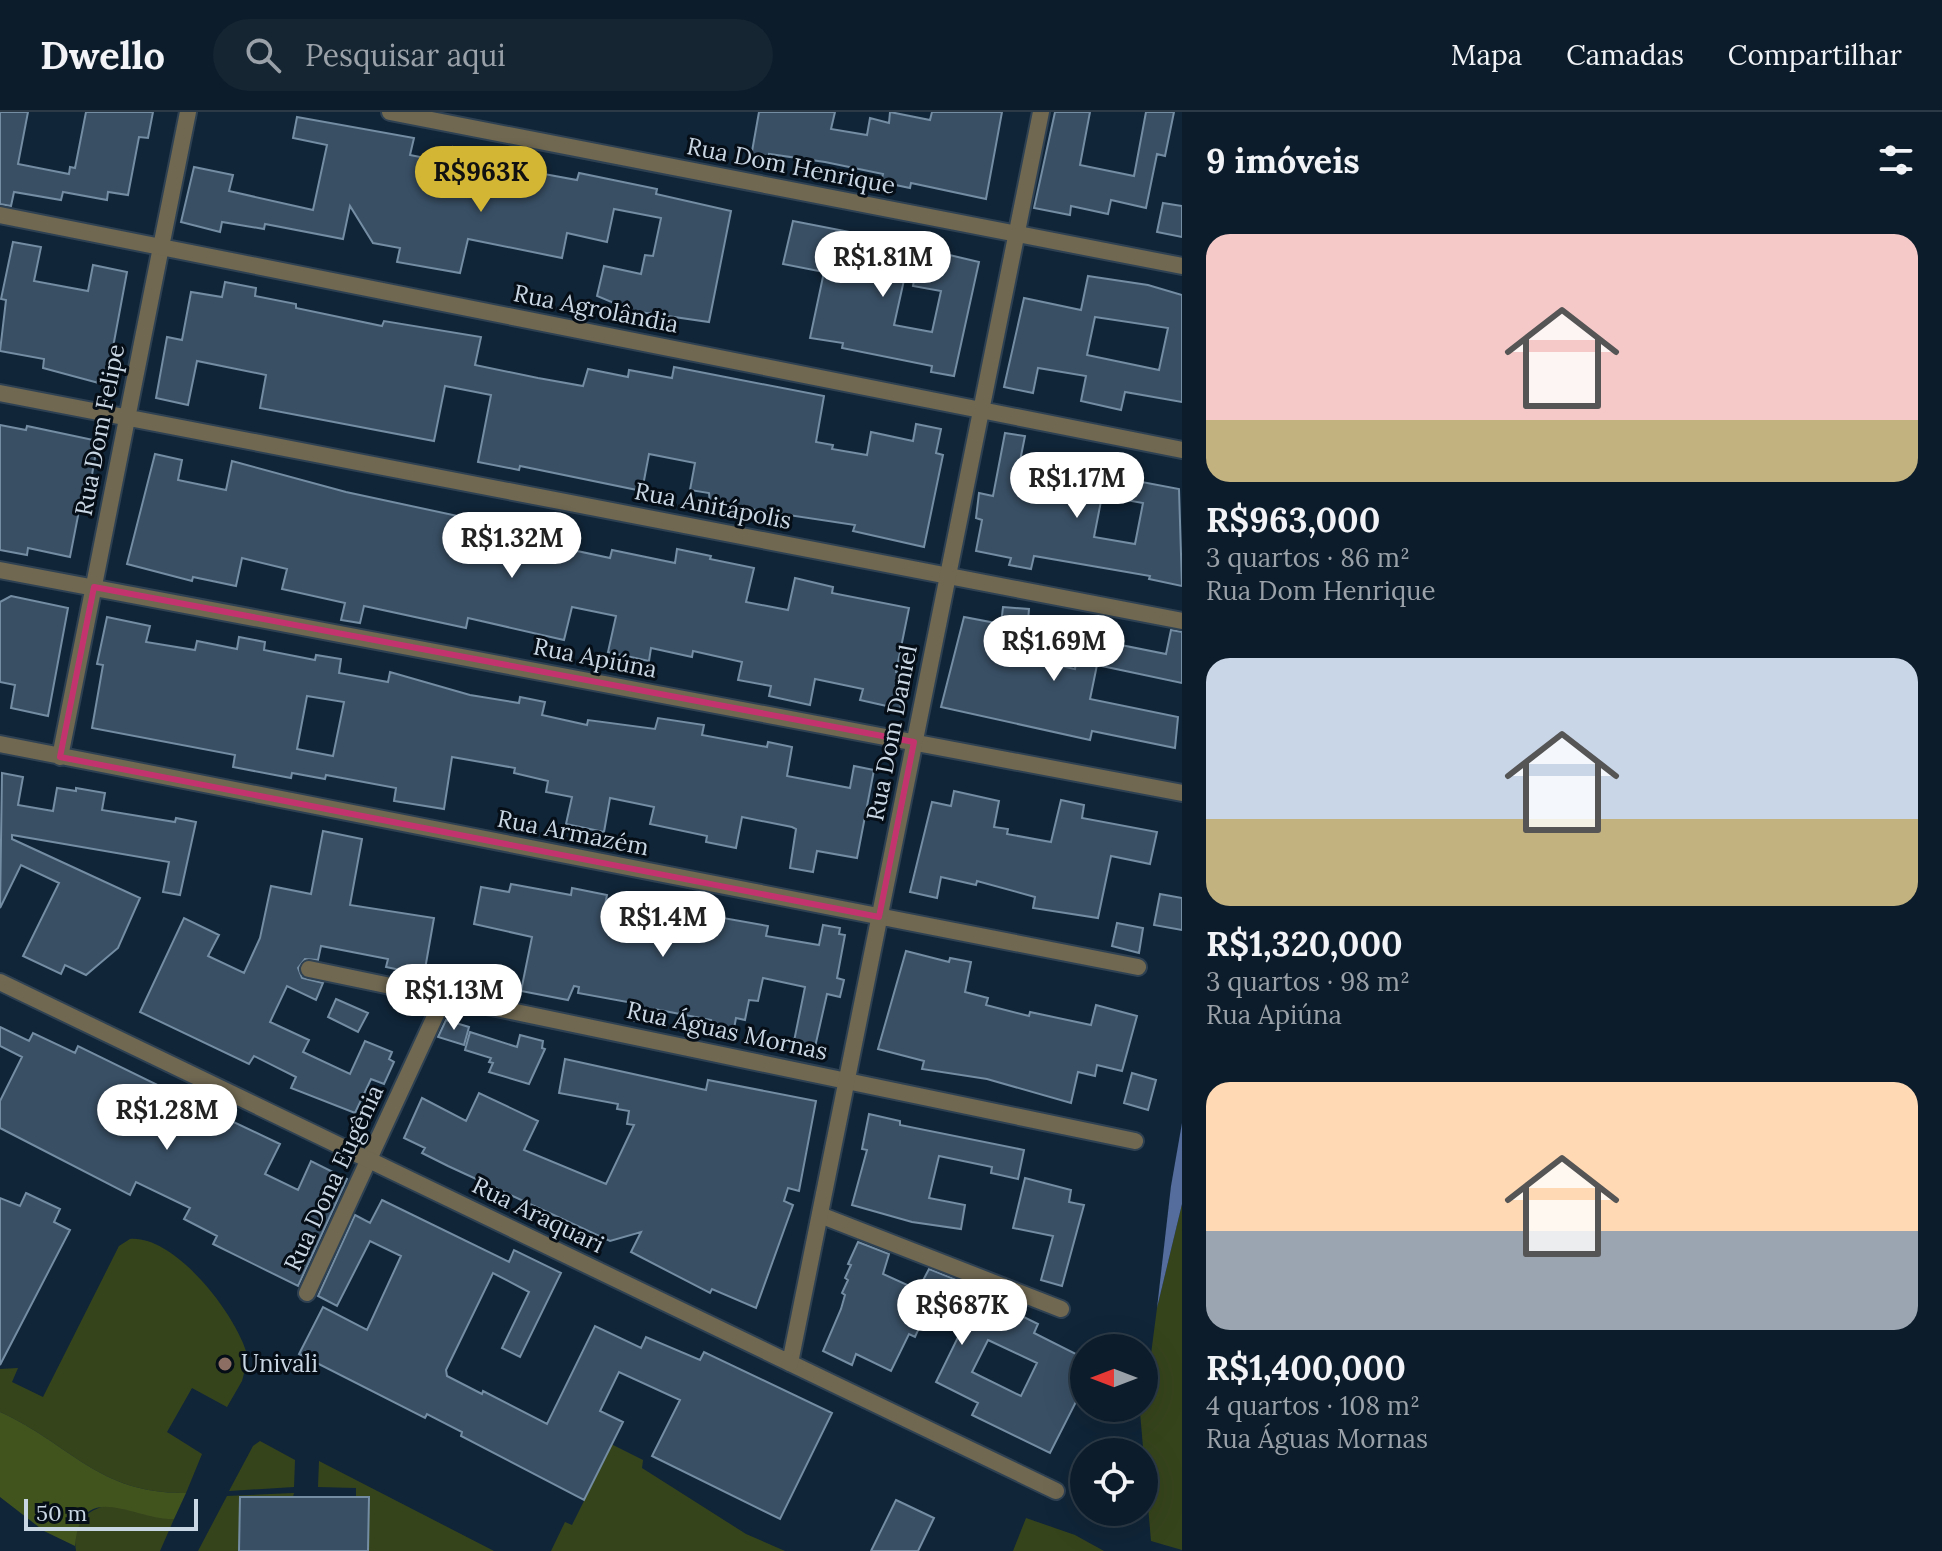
<!DOCTYPE html>
<html lang="pt">
<meta charset="utf-8">
<style>
body{margin:0;font-family:Lora,serif;background:#152532;color:#f1f3f6;height:100vh;display:flex;flex-direction:column;font-size:30px;white-space:nowrap}
*{box-sizing:border-box;margin:0}
p{font-size:26px;color:#9aa1a8}
.icon{flex:none;width:44px;height:44px;fill:none;stroke:currentColor;stroke-width:2;stroke-linecap:round;stroke-linejoin:round}
.map{position:relative;flex:1;overflow:hidden}
.panel{display:flex;flex-direction:column;background:#0c1c2a;width:760px}
.panel>*{flex:none}
.needle{width:52px;rotate:270deg}
.fabs{position:absolute;left:1070px;top:1222px;display:grid;gap:16px}
.fabs a{display:grid;place-items:center;width:88px;height:88px;border-radius:50%;background:#0c1c2a;box-shadow:0 8px 32px #0002,0 0 0 2px #2c3a47;font-size:40px}
.scale{position:absolute;left:24px;bottom:20px;width:174px;box-sizing:border-box;padding-left:8px;border:4px solid #c9d6e3;border-top:0;font-size:22px;line-height:28px;white-space:nowrap;color:#c9d6e3;-webkit-text-stroke:6px #050d16;paint-order:stroke}
.price{position:absolute;translate:-50% -68px;padding:0 18px;border-radius:28px;background:#fff;color:#222;font-size:26px;line-height:52px;filter:drop-shadow(0 2px 4px #0008)}
.price::after{content:'';position:absolute;left:50%;top:48px;width:24px;height:18px;margin-left:-12px;background:inherit;clip-path:polygon(0 0,100% 0,50% 100%)}
.price.current{background:#d4b635;color:#111}
ul{padding:0;list-style:none}
li{display:grid;align-content:center;gap:16px;height:424px;padding:0 24px}
li span{display:grid;place-items:center;height:248px;border-radius:24px;color:#555}
li>.icon{margin-inline-start:auto}
span .icon{width:144px;height:144px;fill:#fffc;stroke-width:1}
li b{font-size:34px}
h2{display:flex;justify-content:space-between;align-items:center;height:96px;padding:0 24px;font-size:34px}
header{display:flex;align-items:center;gap:48px;box-sizing:border-box;height:112px;padding:0 40px;background:#0c1c2a;border-bottom:2px solid #2c3a47}
header strong{font-size:38px}
nav{display:flex;gap:44px;margin-inline-start:auto;font-size:28px}
.search{width:560px;height:72px;background:#152532;display:flex;align-items:center;gap:20px;box-sizing:border-box;padding:0 28px;border-radius:44px;color:#9aa1a8;font-size:30px}
main{display:flex;flex:1;min-height:0}
.map>svg:first-child{display:block}
.green{fill:#36441c}
.forest{fill:#42541e}
.water{fill:#546d9d}
.building{fill:#394f64;stroke:#748da3;stroke-width:2;fill-rule:evenodd}
.lines{fill:none;stroke-linecap:round;stroke-linejoin:round}
.minor-casing{stroke:#2e4153;stroke-width:20}
.tertiary-casing{stroke:#2e4153;stroke-width:20}
.minor{stroke:#706851;stroke-width:16}
.tertiary{stroke:#706851;stroke-width:16}
.marked{fill:none;stroke:#c3346f;stroke-width:6;stroke-linejoin:round}
.education-dot{fill:#8d6e63;stroke:#050d16;stroke-width:3}
.labels{text-anchor:middle;stroke-width:6;stroke-linejoin:round;paint-order:stroke}
.street-label{font-size:24px;fill:#c9d6e3;stroke:#050d16}
.poi-label{font-size:24px;fill:#c9d6e3;stroke:#050d16;text-anchor:start}
</style>
<header>
<strong>Dwello</strong>
<div class="search"><svg class="icon" aria-label="search" viewBox="0 0 24 24"><circle cx="10" cy="10" r="6"/><path d="M15 15l6 6"/></svg>Pesquisar aqui</div>
<nav><a>Mapa</a><a>Camadas</a><a>Compartilhar</a></nav>
</header>
<main>
<div class="map">
<svg width="1182" height="1439" viewBox="0 0 1182 1439">
<rect width="100%" height="100%" fill="#102538"/>
<path class="green" d="M1182,1092V1438L1151,1429L1140,1300L1144,1296L1157,1196Z
M130,1127C176,1123 239,1206 248,1246L242,1269L227,1295L192,1276L167,1320L202,1342L186,1381C98,1382 72,1333 0,1300V1257L18,1256L12,1270L43,1285L119,1134Z
M575,1314L643,1348L642,1356L746,1422L785,1439H551L565,1410L572,1413L607,1343Z
M260,1329L295,1348L294,1375L229,1379L253,1334Z
M319,1349L494,1439H368L369,1386L356,1385V1376L318,1375Z
M294,1381L293,1385H240L239,1439H198L227,1384Z
M107,1393L174,1407L160,1439H76C72,1413 83,1400 107,1393Z
M1026,1406L1075,1423L1104,1439H1013Z"/>
<path class="forest" d="M0,1300C72,1333 98,1382 186,1381L174,1407C134,1408 80,1365 75,1434L44,1419L0,1385Z"/>
<path class="water" d="M1182,1011V1092L1157,1196L1171,1074Z"/>
<path class="building" d="M0,0H28L18,52L69,62L70,55L75,56L86,0H153L148,26L139,25L128,83L108,80L107,88L63,80L61,88L14,80L11,94L0,92Z
M759,0H835L831,17L867,23L870,6L889,11L890,0L930,8L932,0H1002L986,87L911,71L910,76L881,70L883,62L825,50L769,42L768,48L751,45Z
M1055,0H1090L1080,53L1134,64L1146,0H1174L1165,44L1157,42L1146,96L1111,88L1108,102L1071,94L1070,103L1034,96Z
M297,5L414,26L410,43L450,51L453,35L534,52L533,60L577,68L579,61L657,77L656,82L731,99L709,210L633,199L597,184L604,154L641,162L645,143L653,144L661,106L614,97L607,130L567,121L562,146L468,127L460,161L397,150L400,136L373,131L350,94L343,127L265,112L264,117L222,110L220,120L181,110L194,55L233,63L229,79L313,98L327,33L293,26Z
M1163,91L1182,94V125L1157,120Z
M793,109L860,122L853,157L904,168L894,213L932,220L941,179L913,174L920,136L979,150L954,264L931,260L932,254L842,236L843,231L810,226L824,160L783,152Z
M13,130L41,135L34,169L88,179L93,153L127,160L106,273L43,256L44,247L0,239L6,188L1,187Z
M1088,164L1148,173L1182,183V290L1125,280L1121,298L1081,289L1086,264L1038,256L1033,281L1004,275L1024,186L1081,198ZM1095,205L1168,216L1159,258L1087,243Z
M225,170L256,176L255,184L296,192V196L382,214L384,209L481,225L475,253L538,266L583,274L588,257L628,265L629,258L672,266L674,255L824,284L816,330L833,333L832,337L867,343L871,320L913,329L916,312L941,317L936,341L943,343L924,435L853,419L855,413L710,391L709,381L690,378L695,351L649,342L642,379L520,354L519,358L478,350L491,283L445,274L434,329L260,296L266,263L197,249L188,293L156,286L167,225L182,228L191,180L222,185Z
M0,313L26,318L27,314L98,329L90,374L84,373L70,445L28,436L27,443L0,438Z
M1005,321L1025,324L1019,354L1061,360L1059,375L1102,384L1094,425L1135,432L1143,391L1103,384L1110,346L1130,349L1126,367L1179,377L1182,474L1149,467L1150,464L1034,444L1031,457L1009,453L1011,446L976,439L982,408L976,406L979,381L993,384Z
M155,342L182,348L178,368L226,378L232,349L346,380L546,423L554,434L610,446L612,438L675,451L677,437L711,444L710,447L754,456L746,490L788,498L795,466L833,475L832,481L909,496L896,560L907,562L900,597L860,588L863,577L815,567L810,593L769,584L771,574L738,568L742,550L693,539L692,545L651,536L649,549L608,540L616,504L572,495L564,528L468,506L466,516L364,494L360,511L341,508L345,491L282,477L287,457L242,446L236,474L193,465L192,469L127,452Z
M11,484L68,496L48,604L11,596L15,573L0,570V490Z
M1003,495L1029,497L1025,546L1075,557L1081,525L1166,542L1171,518L1182,520V571L1097,553L1090,587L1178,605L1175,636L1092,619L1090,628L941,595L964,505L1001,512Z
M107,505L150,514L146,530L195,538L197,529L237,537L239,525L265,530L264,538L315,548L316,543L341,547L339,561L388,570L390,560L470,583L519,591L520,585L545,590L542,603L587,613L588,608L655,617L658,606L704,613L702,623L767,635L768,630L792,635L787,664L850,676L854,654L874,658L857,746L817,739L813,760L790,756L796,717L792,715L742,705L736,736L706,730L707,724L650,712L654,695L610,686L604,720L566,712L572,685L546,680L548,669L514,661L515,656L452,645L444,697L394,689L396,676L326,663L325,667L292,661L291,666L233,655L235,643L92,616L103,553L97,552ZM307,584L344,590L333,644L297,637Z
M2,661L23,665L18,693L53,699L57,676L76,679V676L105,681L102,698L175,710L176,706L196,710L180,783L163,780L169,750L12,723V727L140,786L118,836L86,863L65,853L61,862L23,844L59,771L21,753L0,796Z
M954,679L999,689L994,715L1008,717L1007,722L1051,730L1061,688L1084,693L1082,706L1157,720L1150,752L1111,744L1098,806L1033,796L1035,785L977,769L976,773L941,765L937,786L910,780L932,690L951,694Z
M323,719L362,727L350,793L434,806L424,863L386,855L388,847L321,834L318,848L305,847L298,856L302,866L323,871L316,888L287,874L270,910L309,928L303,940L350,962L365,929L392,940L389,947L394,950L384,972L371,967L355,1001L291,976L296,965L254,944L249,952L140,900L184,806L219,823L208,844L244,861L260,826L271,774L311,782Z
M511,772L571,783L572,776L607,783L602,808L654,817L659,794L704,803L705,798L724,802L723,806L768,814L766,824L819,833L823,813L840,816L839,822L845,823L837,866L844,868L840,885L827,882L813,944L792,939L805,875L763,866L758,889L749,888L745,908L736,906L733,922L709,917L711,908L654,897L652,912L630,908L633,891L578,881L579,875L574,874L568,888L521,879L532,825L474,812L481,775L509,780Z
M1160,782L1182,786V818L1154,813Z
M1117,811L1143,816L1139,841L1112,834Z
M906,839L949,850L950,846L971,850L965,880L988,886L986,893L1029,904L1030,900L1091,913L1096,893L1137,904L1122,959L1097,953L1095,964L1078,960L1071,991L987,967L922,957L924,949L878,937Z
M336,887L368,901L358,920L328,905Z
M446,908L469,915L464,933L438,925Z
M0,915L29,929L33,921L75,941L78,934L188,988L191,984L206,992L204,996L280,1032L265,1062L298,1078L311,1049L347,1067L298,1174L213,1132L217,1124L184,1107L190,1096L136,1070L130,1083L0,1016V989L22,945L0,934Z
M470,920L517,935L520,923L543,929L542,936L545,937L529,972L489,960L493,951L489,950L491,946L465,938Z
M565,947L706,978L708,968L816,989L799,1079L788,1076L784,1089L793,1093L756,1196L712,1177L710,1181L631,1140L641,1120L610,1129L448,1054L422,1041L425,1036L404,1026L422,986L466,1009L479,981L538,1009L524,1038L606,1072L634,1013L627,1012L629,999L617,997L618,992L559,981Z
M1132,961L1156,968L1148,998L1124,991Z
M869,1002L900,1009V1013L1024,1038L1018,1067L991,1061L992,1055L939,1044L929,1086L965,1093L961,1117L912,1110L852,1093L867,1038L862,1037Z
M1025,1066L1071,1078L1069,1090L1084,1093L1062,1174L1041,1168L1053,1124L1013,1116Z
M26,1081L60,1097L54,1110L70,1118L0,1253V1086L20,1094Z
M382,1088L509,1150L514,1138L561,1161L520,1245L502,1236L529,1180L493,1161L446,1258L447,1264L482,1282L483,1279L547,1312L595,1214L641,1236L646,1225L700,1248L704,1240L832,1301L780,1407L652,1344L680,1288L619,1260L600,1299L623,1310L584,1388L461,1324L462,1320L427,1302L425,1306L299,1242L323,1195L367,1218L401,1144L370,1129L337,1194L318,1184L355,1103L370,1111Z
M858,1130L889,1142L883,1162L918,1178L929,1157L974,1175L991,1183L989,1188L1038,1212L1034,1221L1084,1246V1274L1050,1341L972,1303L978,1291L936,1270L966,1209L930,1192L915,1225L909,1222L891,1259L856,1242L852,1253L823,1239L841,1197L845,1183L842,1181L848,1168L845,1166L851,1153L848,1152ZM988,1228L1037,1251L1021,1284L972,1260Z
M240,1385H369L368,1439H239Z
M896,1388L934,1406L918,1439H871Z"/>
<g class="lines">
<defs>
<path id="minor" d="M0,281L1182,509
M0,458L1182,681
M0,632L1138,855
M60,645L161,135
M309,857L1135,1029
M820,1103L1061,1197
M307,1181L444,885
M790,1251L1056,1379"/>
<path id="tertiary" d="M390,0L1182,154
M0,103L1182,338
M161,135L188,0
M0,870L790,1251L1041,0"/>
</defs>
<use href="#minor" class="minor-casing"/>
<use href="#tertiary" class="tertiary-casing"/>
<use href="#minor" class="minor"/>
<use href="#tertiary" class="tertiary"/>
</g>
<path class="marked" d="M94,475L914,630L879,805L60,645Z"/>
<circle class="education-dot" cx="225" cy="1252" r="8"/>
<g class="labels">
<g class="street-label">
<text transform="translate(791 54) rotate(11)" y="8">Rua Dom Henrique</text>
<text transform="translate(596 197) rotate(11)" y="8">Rua Agrolândia</text>
<text transform="translate(100 318) rotate(-79)" y="8">Rua Dom Felipe</text>
<text transform="translate(713 394) rotate(11)" y="8">Rua Anitápolis</text>
<text transform="translate(595 546) rotate(11)" y="8">Rua Apiúna</text>
<text transform="translate(892 621) rotate(-79)" y="8">Rua Dom Daniel</text>
<text transform="translate(573 721) rotate(11)" y="8">Rua Armazém</text>
<text transform="translate(727 919) rotate(12)" y="8">Rua Águas Mornas</text>
<text transform="translate(334 1066) rotate(-65)" y="8">Rua Dona Eugênia</text>
<text transform="translate(538 1103) rotate(26)" y="8">Rua Araquari</text>
</g>
<g class="poi-label">
<text x="241" y="1260">Univali</text>
</g>
</g>
</svg>
<div class="fabs">
<a><svg class="needle" viewBox="-14 -14 28 28"><path d="M0-13l5 13h-10z" fill="#e53935"/><path d="M0 13l5-13h-10z" fill="#9aa1a8"/></svg></a>
<a><svg class="icon" aria-label="locate" viewBox="0 0 24 24"><circle cx="12" cy="12" r="6"/><path d="M12 2v4M12 18v4M2 12h4M18 12h4"/></svg></a>
</div>
<div class="scale">50 m</div>
<b class="price current" style="left:481px;top:102px">R$963K</b>
<b class="price" style="left:883px;top:187px">R$1.81M</b>
<b class="price" style="left:1077px;top:408px">R$1.17M</b>
<b class="price" style="left:512px;top:468px">R$1.32M</b>
<b class="price" style="left:1054px;top:571px">R$1.69M</b>
<b class="price" style="left:663px;top:847px">R$1.4M</b>
<b class="price" style="left:454px;top:920px">R$1.13M</b>
<b class="price" style="left:167px;top:1040px">R$1.28M</b>
<b class="price" style="left:962px;top:1235px">R$687K</b>
</div>
<section class="panel">
<h2>9 imóveis<svg class="icon" aria-label="filters" viewBox="0 0 24 24"><path d="M4 7h16M4 17h16"/><circle cx="9" cy="7" r="2"/><circle cx="15" cy="17" r="2"/></svg></h2>
<ul>
<li><span style="background:linear-gradient(#f6c9c9 75%,#c2b280 0)"><svg class="icon" aria-label="home" viewBox="0 0 24 24"><path d="M3 11l9-7 9 7M6 9v11h12V9"/></svg></span><div><b>R$963,000</b><p>3 quartos · 86 m²</p><p>Rua Dom Henrique</p></div></li>
<li><span style="background:linear-gradient(#c9d6e8 65%,#c2b280 0)"><svg class="icon" aria-label="home" viewBox="0 0 24 24"><path d="M3 11l9-7 9 7M6 9v11h12V9"/></svg></span><div><b>R$1,320,000</b><p>3 quartos · 98 m²</p><p>Rua Apiúna</p></div></li>
<li><span style="background:linear-gradient(#ffd9b3 60%,#9aa5b1 0)"><svg class="icon" aria-label="home" viewBox="0 0 24 24"><path d="M3 11l9-7 9 7M6 9v11h12V9"/></svg></span><div><b>R$1,400,000</b><p>4 quartos · 108 m²</p><p>Rua Águas Mornas</p></div></li>
</ul>
</section>
</main>
